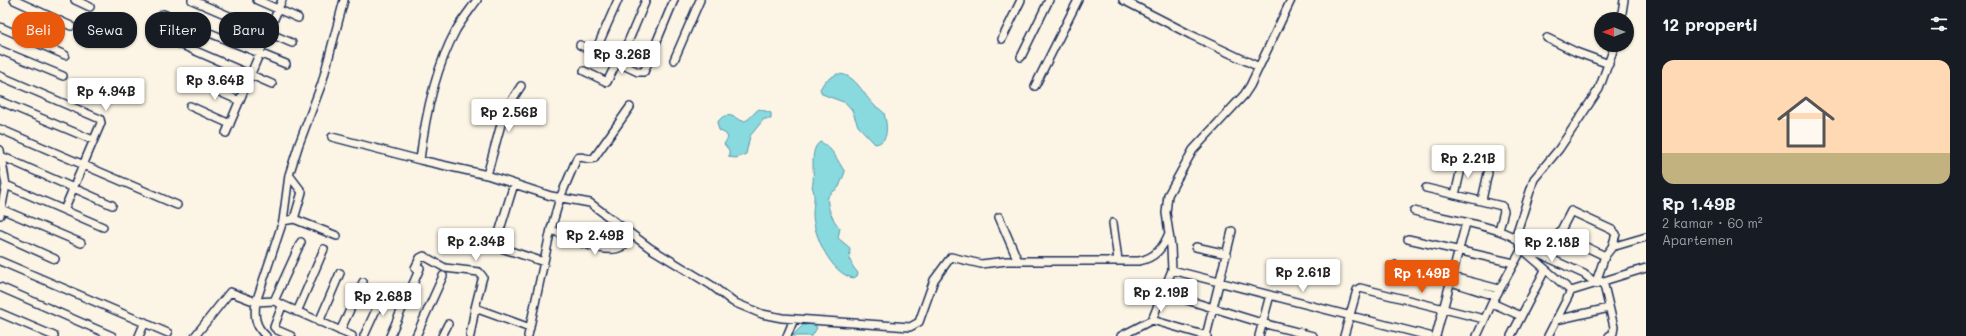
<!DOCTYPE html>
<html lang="id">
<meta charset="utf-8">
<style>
body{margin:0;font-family:Mali,sans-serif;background:#242831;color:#f1f3f6;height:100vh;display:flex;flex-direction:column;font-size:15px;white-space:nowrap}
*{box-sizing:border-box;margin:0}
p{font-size:13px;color:#9ea1a6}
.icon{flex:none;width:22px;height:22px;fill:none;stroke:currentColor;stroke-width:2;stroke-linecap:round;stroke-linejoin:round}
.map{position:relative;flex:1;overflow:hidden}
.side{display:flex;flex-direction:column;background:#171b24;width:320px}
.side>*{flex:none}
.top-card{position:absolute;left:12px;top:12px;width:380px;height:36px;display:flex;gap:8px}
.needle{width:26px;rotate:270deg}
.fabs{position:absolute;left:1594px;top:12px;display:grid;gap:8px}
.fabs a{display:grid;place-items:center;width:40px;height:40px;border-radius:50%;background:#171b24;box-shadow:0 1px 3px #0004;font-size:20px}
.price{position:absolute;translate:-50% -34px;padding:0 9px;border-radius:4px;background:#fff;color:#222;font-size:13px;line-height:26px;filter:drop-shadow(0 1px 2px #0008)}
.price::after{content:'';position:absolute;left:50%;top:24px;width:12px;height:9px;margin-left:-6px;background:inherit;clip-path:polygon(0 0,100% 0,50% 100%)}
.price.active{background:#ea580c;color:#fff}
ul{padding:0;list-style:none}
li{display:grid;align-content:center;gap:8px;height:212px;padding:0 16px}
li span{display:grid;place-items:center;height:124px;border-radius:12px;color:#555}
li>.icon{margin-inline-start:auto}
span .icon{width:72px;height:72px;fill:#fffc;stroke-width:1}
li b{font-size:17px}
h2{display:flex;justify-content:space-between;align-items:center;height:48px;padding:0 16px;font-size:17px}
.tag{padding:0 14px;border-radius:16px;background:#171b24;box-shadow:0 1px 3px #0004;font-size:14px;line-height:36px}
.tag.active{background:#ea580c;color:#fff}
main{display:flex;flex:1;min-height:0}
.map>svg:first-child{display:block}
.water{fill:#88dadf;stroke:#5c96ab}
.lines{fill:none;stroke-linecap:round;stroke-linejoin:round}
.minor-casing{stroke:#1b2f5e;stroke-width:10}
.minor{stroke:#fcf5e5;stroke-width:7}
</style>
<main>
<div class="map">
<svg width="1646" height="336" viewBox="0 0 1646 336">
<rect width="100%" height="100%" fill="#fcf5e5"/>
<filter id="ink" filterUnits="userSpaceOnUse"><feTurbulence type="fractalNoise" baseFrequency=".025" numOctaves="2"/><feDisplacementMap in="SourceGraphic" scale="8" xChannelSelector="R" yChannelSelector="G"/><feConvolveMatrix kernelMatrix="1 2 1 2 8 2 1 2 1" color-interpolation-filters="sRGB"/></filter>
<g filter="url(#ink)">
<path class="water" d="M837,74C854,73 862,92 872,103C875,107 881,109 884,113C885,116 885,119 886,122C887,133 887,142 875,144L858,126L852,110L846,103L822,94L820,89L825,81Z
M759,109L771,113V119H764L750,136L746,154L736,158L729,157V150L724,144L728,138L726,134L719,130L717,123C729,105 738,125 747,120C752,117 754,112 759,109Z
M820,142C832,146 838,162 845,172L839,187L828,196C826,207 833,221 840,228L838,238L850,248C849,260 850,264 858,273L857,276L854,278C831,275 813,234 813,214C813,206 816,194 812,187C816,175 808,150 820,142Z
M811,324L815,325L817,328L812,336H792L803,325Z"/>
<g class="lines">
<defs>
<path id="minor" d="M14,0L71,26
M75,0L90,7
M192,0L292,43
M257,0L298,18
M1123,0L1191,35L1259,67
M163,14L286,64
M1621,19L1624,0
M0,27L65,55
M154,33L272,84
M1547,38L1576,52L1609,64
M1002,39L1021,0
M580,45L638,72H644L674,0
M0,50L63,76
M595,52L618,0
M1021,57L1049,0
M674,60L700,0
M619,63L646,0
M584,71L607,82L617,62
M0,76L100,119L101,123L64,210
M199,83L240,101
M1035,86L1078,0
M0,101L93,140
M190,106L230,124
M0,129L177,205
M226,133L282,0
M332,137L420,160L487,175L551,196L590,203L650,248L711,285L733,302L762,314L782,318L910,327L919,322L934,280L951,257L981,264L1007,261H1139C1155,258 1163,248 1169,233
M0,150L6,185L0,215
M1,156L112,205
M420,160C425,117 435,69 456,30C462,20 470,10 477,0
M289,175L302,192L294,219
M487,175L503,117L508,106L521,86
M514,184L495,246L544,262
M6,185L103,227
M1426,188L1502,206L1504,211L1499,230
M1455,195L1463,160
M1482,200L1488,173
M1,209L81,243
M1414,211C1437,217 1499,226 1516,239C1519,242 1520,245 1522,249L1571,291
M999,217L1018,261
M283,221L294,219L337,236
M1113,223L1118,260
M551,229C565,237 606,256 621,247C625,245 629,239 632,236
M0,234L55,259
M1515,238L1534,179L1559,149L1599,89L1615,45
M1408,239L1514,263
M1196,247L1227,254
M1612,247L1646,237
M1530,255L1534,253L1542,255L1584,274L1597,284
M0,261L168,333
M1396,265L1443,277L1451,282L1495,296
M1172,270L1429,336
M418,272L415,268L420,258L424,256L445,268L479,272L483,277L482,280L475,308L530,328
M1449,276L1499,289
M1603,281L1614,327L1613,333L1609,336
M1596,282L1605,256L1612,247L1616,234L1612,230L1571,211L1559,234L1605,256
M0,287L112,336
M1164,293L1262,323L1313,336
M274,301L301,242
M1492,303L1521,316
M282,306L274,327L277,330L291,336
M297,312L324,249
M0,313L54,336
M1152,320L1172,270L1171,247L1166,213L1168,195L1193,150L1244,95L1250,86L1291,0
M1556,320L1609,308
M319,322L340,273
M340,331L363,282
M139,336L145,322
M195,336L230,292L256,302L274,301L352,336
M266,336C255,326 254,316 256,302L283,221L289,175L299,144L322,83L344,0
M364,336L385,290
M390,336L420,268
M416,336L443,276
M442,336L448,324
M470,336L475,308
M528,336L551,229L560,198L577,158C583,155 588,161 594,158L630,107
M787,336L794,319
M1121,336L1152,320L1207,336
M1206,336L1232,231
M1259,336L1270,295
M1344,336L1357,290L1360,288L1484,319
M1436,336L1466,223
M1477,336L1492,303L1522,249
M1511,336L1545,270
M1548,336L1571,291L1646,268"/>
</defs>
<use href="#minor" class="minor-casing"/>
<use href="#minor" class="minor"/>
</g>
</g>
</svg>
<div class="fabs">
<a><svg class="needle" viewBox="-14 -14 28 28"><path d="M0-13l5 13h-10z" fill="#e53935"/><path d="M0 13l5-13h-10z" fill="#9ea1a6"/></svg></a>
</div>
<b class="price" style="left:622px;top:75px">Rp 3.26B</b>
<b class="price" style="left:215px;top:101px">Rp 3.64B</b>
<b class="price" style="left:106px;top:112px">Rp 4.94B</b>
<b class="price" style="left:509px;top:133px">Rp 2.56B</b>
<b class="price" style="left:1468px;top:179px">Rp 2.21B</b>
<b class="price" style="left:595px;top:256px">Rp 2.49B</b>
<b class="price" style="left:476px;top:262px">Rp 2.34B</b>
<b class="price" style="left:1552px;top:263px">Rp 2.18B</b>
<b class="price" style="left:1303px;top:293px">Rp 2.61B</b>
<b class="price active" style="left:1422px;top:294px">Rp 1.49B</b>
<b class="price" style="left:1161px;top:313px">Rp 2.19B</b>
<b class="price" style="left:383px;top:317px">Rp 2.68B</b>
<div class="top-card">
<a class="tag active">Beli</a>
<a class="tag">Sewa</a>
<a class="tag">Filter</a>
<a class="tag">Baru</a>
</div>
</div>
<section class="side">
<h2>12 properti<svg class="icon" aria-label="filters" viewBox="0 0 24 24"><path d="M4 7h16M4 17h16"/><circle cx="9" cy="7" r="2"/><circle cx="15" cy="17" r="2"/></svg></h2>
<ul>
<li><span style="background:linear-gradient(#ffd9b3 75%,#c2b280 0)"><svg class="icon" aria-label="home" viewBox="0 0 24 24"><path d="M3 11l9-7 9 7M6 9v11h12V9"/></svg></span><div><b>Rp 1.49B</b><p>2 kamar · 60 m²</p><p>Apartemen</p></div></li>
</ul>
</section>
</main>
